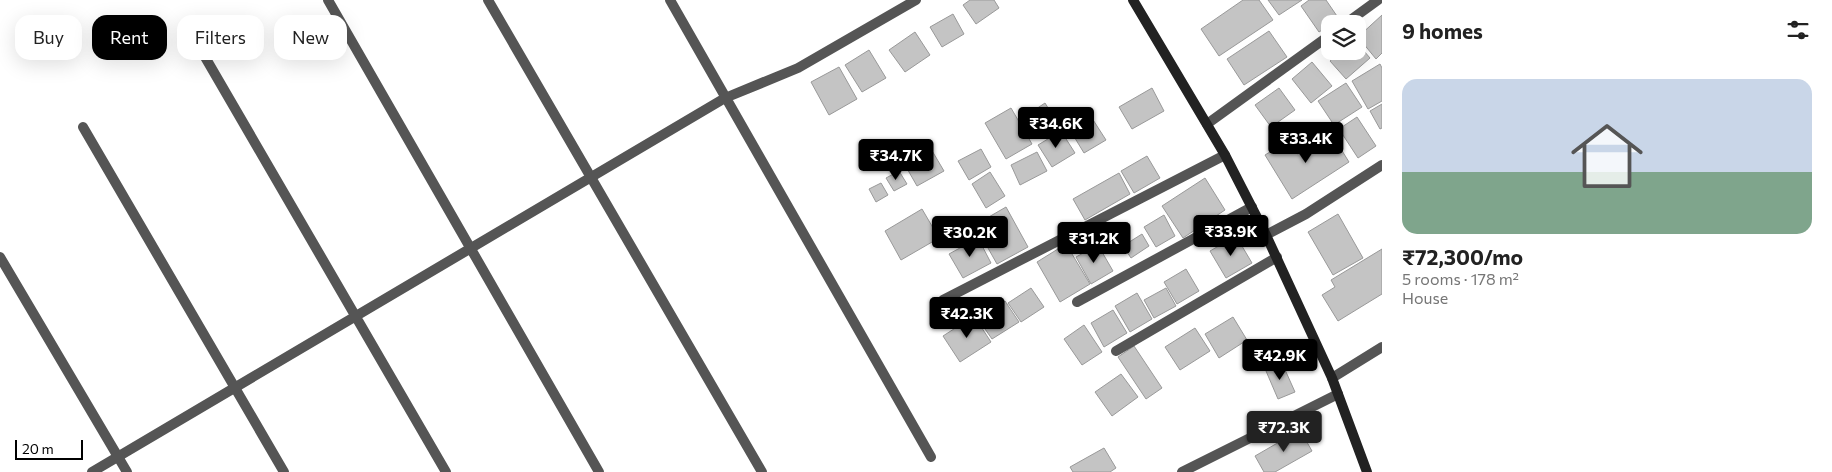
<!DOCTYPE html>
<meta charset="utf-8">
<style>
body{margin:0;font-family:Commissioner,sans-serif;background:#f6f6f6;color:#222;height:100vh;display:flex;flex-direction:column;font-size:19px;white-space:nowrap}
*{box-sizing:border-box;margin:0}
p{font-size:16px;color:#767676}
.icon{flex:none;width:28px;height:28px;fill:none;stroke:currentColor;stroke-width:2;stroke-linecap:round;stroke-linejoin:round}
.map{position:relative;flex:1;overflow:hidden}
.drawer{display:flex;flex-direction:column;background:#fff;width:450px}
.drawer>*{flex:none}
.guide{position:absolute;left:15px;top:15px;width:475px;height:45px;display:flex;gap:10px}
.tools{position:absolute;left:1321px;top:15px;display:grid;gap:10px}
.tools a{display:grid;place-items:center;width:45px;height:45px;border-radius:10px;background:#fff;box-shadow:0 5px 20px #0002;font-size:25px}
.scale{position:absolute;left:15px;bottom:12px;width:68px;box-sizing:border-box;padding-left:5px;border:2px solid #000;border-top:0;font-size:14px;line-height:18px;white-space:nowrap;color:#000;-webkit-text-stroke:4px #fff;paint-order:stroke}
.price{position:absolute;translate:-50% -42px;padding:0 11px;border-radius:5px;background:#000;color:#fff;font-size:16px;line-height:32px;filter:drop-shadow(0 1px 2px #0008)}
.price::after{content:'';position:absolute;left:50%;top:30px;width:15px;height:11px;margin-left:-8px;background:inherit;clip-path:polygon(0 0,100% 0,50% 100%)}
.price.active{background:#222;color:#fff}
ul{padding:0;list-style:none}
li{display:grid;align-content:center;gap:10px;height:265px;padding:0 20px}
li+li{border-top:1px solid #e0e0e0}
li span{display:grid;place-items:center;height:155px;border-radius:15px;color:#555}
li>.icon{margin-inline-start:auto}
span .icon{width:90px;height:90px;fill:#fffc;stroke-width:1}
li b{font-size:21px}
h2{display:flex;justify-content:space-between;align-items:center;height:60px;padding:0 20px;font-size:21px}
.chip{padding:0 18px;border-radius:15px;background:#fff;box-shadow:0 5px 20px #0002;font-size:18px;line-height:45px}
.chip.active{background:#000;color:#fff}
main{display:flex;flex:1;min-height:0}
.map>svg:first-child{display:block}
.building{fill:#c4c4c4;stroke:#999}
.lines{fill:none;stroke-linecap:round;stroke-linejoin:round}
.minor{stroke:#555;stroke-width:10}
.secondary{stroke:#222;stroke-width:10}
</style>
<main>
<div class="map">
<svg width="1382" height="472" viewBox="0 0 1382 472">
<rect width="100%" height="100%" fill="#fff"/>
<path class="building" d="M970,0H994L999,8L976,24L963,5Z
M1243,0H1259L1273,20L1219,56L1201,29Z
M1268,0H1302L1279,15Z
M1309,0H1326L1339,19L1319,32L1301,6Z
M953,14L964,34L942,47L930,27Z
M1382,15V53L1376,59L1358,37Z
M1269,31L1287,57L1244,85L1227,59Z
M915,32L930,55L905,72L889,50Z
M1358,44L1370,58L1346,79L1330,61L1341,51H1358Z
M869,50L886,78L862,92L845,65Z
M1312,62L1332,86L1311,103L1292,79Z
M1380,64L1382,68V101L1368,109L1352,81Z
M839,67L857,99L829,115L811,82Z
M1346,83L1362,107L1334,125L1318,101Z
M1152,88L1164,111L1132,129L1119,107Z
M1279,88L1295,110L1271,127L1255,105Z
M1045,103L1058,124L1037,138L1024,117Z
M1382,104V128L1380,129L1370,111Z
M1011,108L1032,144L1006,159L985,123Z
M1088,112L1106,140L1084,153L1067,125Z
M1357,117L1376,146L1358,158L1339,129Z
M1061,131L1075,153L1052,167L1038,145Z
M1331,133L1349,162L1292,199L1265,155L1288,141L1297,154Z
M931,149L944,171L917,186L905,165Z
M981,149L991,167L969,180L958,161Z
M1037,152L1047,171L1020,185L1011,165Z
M1147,156L1160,178L1134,193L1121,171Z
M899,171L907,184L894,191L886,178Z
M990,172L1005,196L986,208L972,184Z
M1119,173L1130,194L1085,220L1073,199Z
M1205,178L1225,210L1183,238L1162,206Z
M881,183L888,195L876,202L869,189Z
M1006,207L1028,247L997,264L975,225Z
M922,209L939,238L901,260L885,231Z
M1338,214L1363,258L1333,275L1308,232Z
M1164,215L1175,236L1156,247L1144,227Z
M1142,234L1149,246L1131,258L1123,246Z
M1236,236L1252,263L1226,278L1210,251Z
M978,238L991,263L963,278L949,254Z
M1066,244L1090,284L1060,302L1037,262Z
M1098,245L1113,271L1091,284L1076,257Z
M1382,249V294L1338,321L1322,295L1335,287L1331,280Z
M1186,269L1199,291L1177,304L1164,282Z
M1031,288L1044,307L1021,322L1008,303Z
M1166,288L1176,306L1154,318L1144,300Z
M1137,293L1152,319L1130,332L1115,306Z
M1005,301L1019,322L992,339L978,319Z
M1113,310L1127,333L1104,347L1091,323Z
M974,316L991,342L960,362L943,336Z
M1233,317L1247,340L1219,358L1205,334Z
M1084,325L1102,352L1082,365L1064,339Z
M1195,328L1210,351L1180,370L1165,347Z
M1134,346L1162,388L1146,399L1118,357Z
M1282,363L1295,392L1278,399L1266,371Z
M1121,374L1138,397L1112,416L1095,392Z
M1300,430L1312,451L1275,472H1264L1255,456Z
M1104,448L1116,468L1110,472H1073L1070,467Z"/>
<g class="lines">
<path class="minor" d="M328,0L599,472
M488,0L762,472
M670,0L931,457
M1345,24L1378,0
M205,57L446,472
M1207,124L1330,35
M83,127L284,472
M1266,235L1306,214L1382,165
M0,257L127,472
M943,300L1225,155
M1077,302L1252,207
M1116,351L1277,257
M1332,378L1382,347
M92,472L725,98L798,68L916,0
M1182,472L1338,394"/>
<path class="secondary" d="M1133,0L1225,155L1266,235L1332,378L1367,472"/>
</g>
</svg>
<div class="tools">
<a><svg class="icon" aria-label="layers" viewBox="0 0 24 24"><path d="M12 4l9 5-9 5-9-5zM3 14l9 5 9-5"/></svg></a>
</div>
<div class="scale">20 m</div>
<b class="price" style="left:1056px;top:149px">₹34.6K</b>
<b class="price" style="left:1306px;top:164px">₹33.4K</b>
<b class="price" style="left:896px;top:181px">₹34.7K</b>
<b class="price" style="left:1231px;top:257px">₹33.9K</b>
<b class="price" style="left:970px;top:258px">₹30.2K</b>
<b class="price" style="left:1094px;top:264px">₹31.2K</b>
<b class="price" style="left:967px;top:339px">₹42.3K</b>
<b class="price" style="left:1280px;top:381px">₹42.9K</b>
<b class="price active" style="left:1284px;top:453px">₹72.3K</b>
<div class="guide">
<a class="chip">Buy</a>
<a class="chip active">Rent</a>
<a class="chip">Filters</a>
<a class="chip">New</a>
</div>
</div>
<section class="drawer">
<h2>9 homes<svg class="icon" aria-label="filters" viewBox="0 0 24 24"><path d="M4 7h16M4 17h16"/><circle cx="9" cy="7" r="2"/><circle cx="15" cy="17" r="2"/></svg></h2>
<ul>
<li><span style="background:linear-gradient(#c9d6e8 60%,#7fa58c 0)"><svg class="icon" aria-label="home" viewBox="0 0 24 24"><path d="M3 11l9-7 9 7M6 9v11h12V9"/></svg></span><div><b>₹72,300/mo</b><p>5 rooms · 178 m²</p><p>House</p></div></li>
</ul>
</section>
</main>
